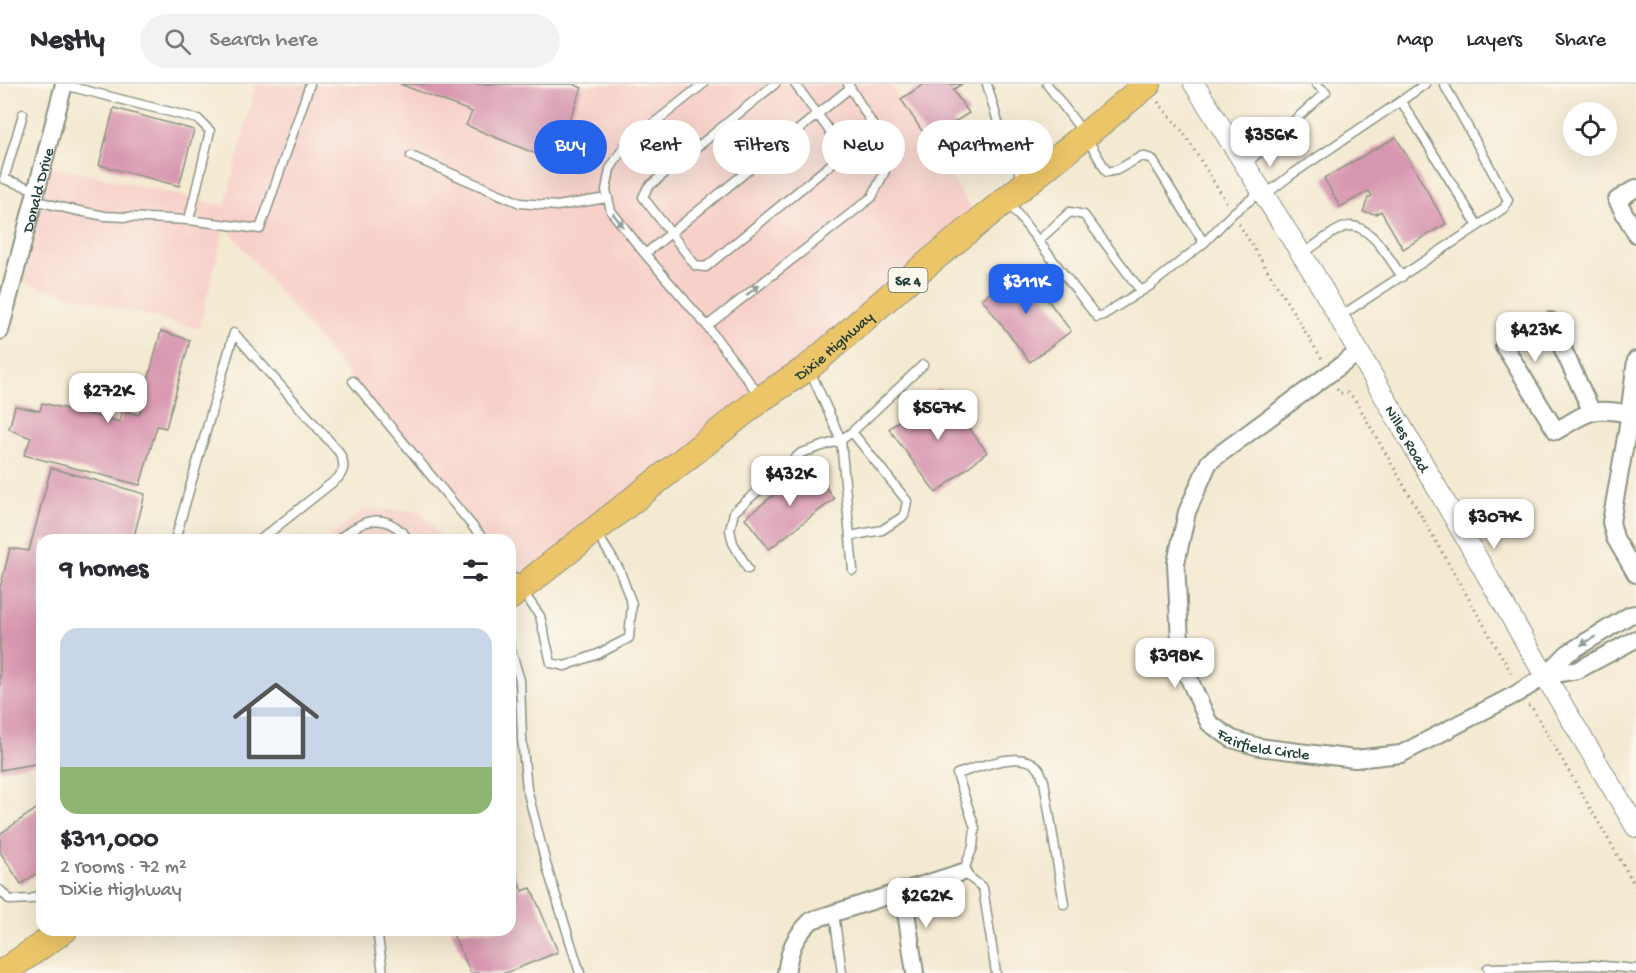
<!DOCTYPE html>
<meta charset="utf-8">
<style>
body{margin:0;font-family:"Gochi Hand",sans-serif;background:#f2f2f3;color:#2b2b33;height:100vh;display:flex;flex-direction:column;font-size:22px;white-space:nowrap}
*{box-sizing:border-box;margin:0}
p{font-size:20px;color:#7c7c81}
.icon{flex:none;width:33px;height:33px;fill:none;stroke:currentColor;stroke-width:2;stroke-linecap:round;stroke-linejoin:round}
.map{position:relative;flex:1;overflow:hidden}
.sheet{position:absolute;left:36px;top:450px;width:480px;height:402px;display:flex;flex-direction:column;background:#fff;border-radius:18px;box-shadow:0 6px 24px #0002}
.sheet>*{flex:none}
.guide{position:absolute;left:534px;top:36px;width:570px;height:54px;display:flex;gap:12px}
.buttons{position:absolute;left:1563px;top:18px;display:grid;gap:12px}
.buttons a{display:grid;place-items:center;width:54px;height:54px;border-radius:50%;background:#fff;box-shadow:0 6px 24px #0002;font-size:30px}
.price{position:absolute;translate:-50% -51px;padding:0 14px;border-radius:12px;background:#fff;color:#222;font-size:20px;line-height:39px;filter:drop-shadow(0 2px 3px #0008)}
.price::after{content:'';position:absolute;left:50%;top:36px;width:18px;height:14px;margin-left:-9px;background:inherit;clip-path:polygon(0 0,100% 0,50% 100%)}
.price.active{background:#2563eb;color:#fff}
ul{padding:0;list-style:none}
li{display:grid;align-content:center;gap:12px;height:318px;padding:0 24px}
li+li{border-top:2px solid #e1e1e2}
li span{display:grid;place-items:center;height:186px;border-radius:18px;color:#555}
li>.icon{margin-inline-start:auto}
span .icon{width:108px;height:108px;fill:#fffc;stroke-width:1}
li b{font-size:26px}
h2{display:flex;justify-content:space-between;align-items:center;height:72px;padding:0 24px;font-size:26px}
.chip{padding:0 21px;border-radius:27px;background:#fff;box-shadow:0 6px 24px #0002;font-size:21px;line-height:54px}
.chip.active{background:#2563eb;color:#fff}
header{display:flex;align-items:center;gap:36px;box-sizing:border-box;height:84px;padding:0 30px;background:#fff;border-bottom:2px solid #e1e1e2}
header strong{font-size:28px}
nav{display:flex;gap:33px;margin-inline-start:auto;font-size:21px}
.search{width:420px;height:54px;background:#f2f2f3;display:flex;align-items:center;gap:15px;box-sizing:border-box;padding:0 21px;border-radius:33px;color:#7c7c81;font-size:22px}
.map>svg:first-child{display:block}
.built{fill:#f7d0c9}
.building{fill:#d897b0}
.lines{fill:none;stroke-linecap:round;stroke-linejoin:round}
.service-casing{stroke:#8a9382;stroke-width:11}
.minor-casing{stroke:#8a9382;stroke-width:20}
.tertiary-casing{stroke:#8a9382;stroke-width:22}
.primary-casing{stroke:#8a9382;stroke-width:28}
.path{stroke:#8a9382;stroke-width:3;stroke-dasharray:1.5 4.5;stroke-linecap:butt}
.service{stroke:#fff;stroke-width:8}
.minor{stroke:#fff;stroke-width:16}
.tertiary{stroke:#fff;stroke-width:20}
.primary{stroke:#ecc569;stroke-width:26}
.oneway{fill:#8f9e9a}
.labels{text-anchor:middle;stroke-width:5;stroke-linejoin:round;paint-order:stroke}
.shield{fill:#fbf7ec;stroke:#61756b;stroke-width:1.5}
.shield-label{font-size:15px;font-weight:bold;fill:#1f3d34}
.street-label{font-size:16px;fill:#1f3d34;stroke:#fbf7ec}
</style>
<header>
<strong>Nestly</strong>
<div class="search"><svg class="icon" aria-label="search" viewBox="0 0 24 24"><circle cx="10" cy="10" r="6"/><path d="M15 15l6 6"/></svg>Search here</div>
<nav><a>Map</a><a>Layers</a><a>Share</a></nav>
</header>
<div class="map">
<svg width="1636" height="889" viewBox="0 0 1636 889">
<rect width="100%" height="100%" fill="#fbf7ec"/>
<filter id="ink" filterUnits="userSpaceOnUse"><feTurbulence type="fractalNoise" baseFrequency=".0167" numOctaves="2"/><feDisplacementMap in="SourceGraphic" scale="12" xChannelSelector="R" yChannelSelector="G"/><feConvolveMatrix kernelMatrix="1 2 1 2 8 2 1 2 1" color-interpolation-filters="sRGB"/></filter>
<filter id="wash" filterUnits="userSpaceOnUse"><feTurbulence type="fractalNoise" baseFrequency=".008" numOctaves="4" result="noise"/><feDisplacementMap in="SourceGraphic" scale="24" xChannelSelector="R" yChannelSelector="G"/><feGaussianBlur stdDeviation="1.35" result="paint"/><feColorMatrix in="noise" values="0 0 0 0 0 0 0 0 0 0 0 0 0 0 0 0 0 1.4 0 .05"/><feComposite in="paint" operator="in"/></filter>
<g filter="url(#wash)">
<rect width="100%" height="100%" fill="#f4e9d1"/>
<path class="built" d="M256,0H890L980,138L521,504L510,490V456H484L225,142L199,245L13,196L43,80L225,122Z
M364,425L421,427L443,456H326Z"/>
<g id="blocks">
<path class="building" d="M400,0H573L582,4L553,77L466,41L472,28Z
M924,0H962L953,6L969,29L953,39L970,65L945,82L901,15Z
M114,24L194,46L179,102L99,81Z
M1396,53L1446,140L1403,165L1381,127L1376,130L1363,128L1368,114L1372,112L1369,107L1340,123L1324,94Z
M1023,183L1071,247L1030,278L982,215Z
M161,247L190,256L166,344L157,342L140,401L24,371L31,354L9,345L15,322L40,327L42,319L120,338L122,326L139,331Z
M939,304L987,368L936,409L889,345Z
M811,381L834,415L769,465L745,434Z
M51,384L145,410L133,456H42V672L40,679L0,686V504L10,464L29,467Z
M42,721V786L21,800L0,768V750Z
M510,780L522,807L531,804L558,868L506,889H471L451,846H510Z"/>
</g>
</g>
<g filter="url(#ink)">
<use href="#blocks" fill-opacity="0" stroke="#8a9382" stroke-width="1.5"/>
<g class="lines">
<defs>
<path id="service" d="M703,0L624,63L610,85L606,106L611,127L645,170L707,242L760,312
M775,0L648,103L643,113L696,182L706,183L841,72L843,65L795,0
M987,0L1001,49L1024,97
M1047,0L1085,51L1107,88L1117,86L1142,72L1152,75L1204,159L1233,129L1262,107
M1444,0L1508,116L1504,124L1478,142
M64,1L198,35L210,47L189,136
M1401,17L1425,0
M23,30L4,95L36,106
M411,72L520,119L557,122L607,114
M1246,80L1326,8L1316,0
M1265,111L1291,91L1401,17L1478,142L1339,233
M34,116L69,125L105,132L189,136L260,145L310,0
M1008,118L1097,233L1103,231L1151,201L1204,159
M1038,157L1070,128L1084,131L1141,207
M645,170L850,4
M1302,170C1315,162 1328,150 1342,144C1367,132 1390,176 1402,193
M707,242L872,113L885,87L882,56L848,0
M234,249L339,368C344,378 346,385 338,394L260,456
M810,287L841,356L853,486
M353,297L484,456
M852,348L923,281
M175,456L234,249
M338,456C364,434 386,426 409,456
M748,485L733,459L730,446L734,428L801,369L841,356L852,348L907,417L904,432L882,446L850,452
M510,490L540,532L551,579L565,582L598,570L629,554L632,520L619,485L596,448
M510,563L520,596L522,655L527,705L546,780L580,889
M0,806L10,816L31,815L42,810
M834,829L842,889
M377,846L383,889
M1488,884L1593,881L1636,885
M996,889L983,804L963,788L973,763L975,744L957,690C977,684 1023,664 1038,684C1041,687 1042,693 1044,697L1064,820"/>
<g id="minor">
<path d="M1636,104L1617,116L1636,150"/>
<path id="s1" d="M0,247L64,0"/>
<path id="s2" d="M1359,268L1209,378L1187,428L1176,479L1181,577L1209,639L1232,655L1259,663L1355,675L1401,670L1518,609L1545,592L1568,569L1630,531L1636,530"/>
<path d="M1636,276L1627,348L1611,438L1615,454L1636,490"/>
<path d="M1591,326L1550,237L1504,262L1556,347C1587,329 1591,322 1629,330"/>
<path d="M1545,592L1578,586L1636,555"/>
<path d="M903,807L915,889"/>
<path d="M786,889C790,864 794,853 812,836L963,788"/>
</g>
<g id="tertiary">
<path id="s3" d="M1194,0L1314,190L1545,592L1636,743"/>
</g>
<g id="primary">
<path id="s4" d="M510,513L762,314L809,283L916,189L1148,0"/>
<path d="M2,889L64,846"/>
</g>
</defs>
<use href="#service" class="service-casing"/>
<use href="#minor" class="minor-casing"/>
<use href="#tertiary" class="tertiary-casing"/>
<use href="#primary" class="primary-casing"/>
<path class="path" d="M1158,18L1183,48L1227,119
M1239,140L1322,275
M1337,305L1339,309H1347L1354,314L1513,592
M1528,622H1531L1636,803"/>
<use href="#service" class="service"/>
<use href="#minor" class="minor"/>
<use href="#tertiary" class="tertiary"/>
<use href="#primary" class="primary"/>
</g>
<defs><path id="oneway-solid" d="M-6-.8H1V-3.2L6.5 0L1 3.2V.8H-6Z" transform="scale(1.5)"/></defs>
<g class="oneway">
<use href="#oneway-solid" transform="translate(618 136) rotate(52)"/>
<use href="#oneway-solid" transform="translate(753 206) rotate(-38)"/>
<use href="#oneway-solid" transform="translate(1588 557) rotate(149)"/>
</g>
</g>
<g class="labels">
<rect class="shield" x="888.5" y="184" width="39" height="24" rx="4.5"/>
<g class="shield-label">
<text x="908" y="201">SR 4</text>
</g>
<g class="street-label">
<text dy="6" stroke="none"><textPath href="#s1" startOffset="146">Donald Drive</textPath></text>
<text dy="6" stroke="none"><textPath href="#s4" startOffset="410">Dixie Highway</textPath></text>
<text dy="6" stroke="none"><textPath href="#s3" startOffset="414">Nilles Road</textPath></text>
<text dy="6" stroke="none"><textPath href="#s2" startOffset="519">Fairfield Circle</textPath></text>
</g>
</g>
</svg>
<div class="buttons">
<a><svg class="icon" aria-label="locate" viewBox="0 0 24 24"><circle cx="12" cy="12" r="6"/><path d="M12 2v4M12 18v4M2 12h4M18 12h4"/></svg></a>
</div>
<b class="price" style="left:1270px;top:84px">$356K</b>
<b class="price active" style="left:1026px;top:231px">$311K</b>
<b class="price" style="left:1535px;top:279px">$423K</b>
<b class="price" style="left:108px;top:340px">$272K</b>
<b class="price" style="left:938px;top:357px">$567K</b>
<b class="price" style="left:790px;top:423px">$432K</b>
<b class="price" style="left:1494px;top:466px">$307K</b>
<b class="price" style="left:1175px;top:605px">$398K</b>
<b class="price" style="left:926px;top:845px">$262K</b>
<div class="guide">
<a class="chip active">Buy</a>
<a class="chip">Rent</a>
<a class="chip">Filters</a>
<a class="chip">New</a>
<a class="chip">Apartment</a>
</div>
<section class="sheet">
<h2>9 homes<svg class="icon" aria-label="filters" viewBox="0 0 24 24"><path d="M4 7h16M4 17h16"/><circle cx="9" cy="7" r="2"/><circle cx="15" cy="17" r="2"/></svg></h2>
<ul>
<li><span style="background:linear-gradient(#c9d6e8 75%,#8fb573 0)"><svg class="icon" aria-label="home" viewBox="0 0 24 24"><path d="M3 11l9-7 9 7M6 9v11h12V9"/></svg></span><div><b>$311,000</b><p>2 rooms · 72 m²</p><p>Dixie Highway</p></div></li>
</ul>
</section>
</div>
